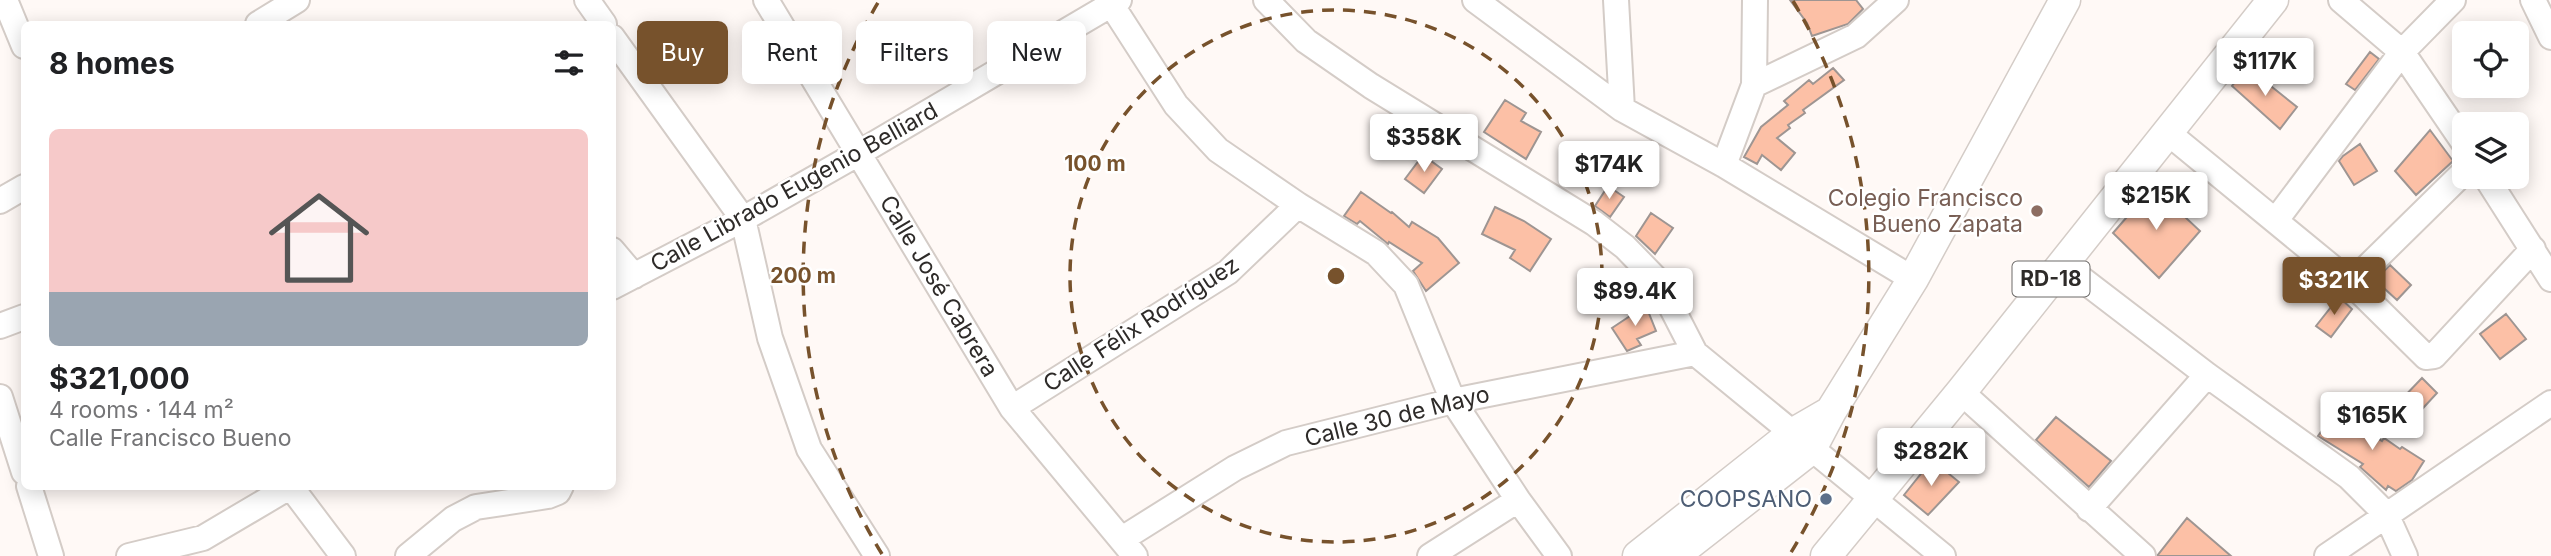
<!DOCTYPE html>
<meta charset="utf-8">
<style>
body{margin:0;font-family:Inter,sans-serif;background:#f6f6f6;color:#202124;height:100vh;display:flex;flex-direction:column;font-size:26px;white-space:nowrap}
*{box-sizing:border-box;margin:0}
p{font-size:23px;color:#757577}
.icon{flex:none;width:38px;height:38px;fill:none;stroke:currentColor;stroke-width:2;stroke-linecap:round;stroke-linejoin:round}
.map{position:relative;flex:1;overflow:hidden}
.panel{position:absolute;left:21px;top:21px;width:595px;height:469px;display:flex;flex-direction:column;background:#fff;border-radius:10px;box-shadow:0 4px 18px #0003}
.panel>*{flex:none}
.guide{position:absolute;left:637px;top:21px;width:665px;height:63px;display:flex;gap:14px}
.controls{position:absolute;left:2452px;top:21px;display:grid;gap:14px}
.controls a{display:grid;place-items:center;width:77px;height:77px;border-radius:10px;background:#fff;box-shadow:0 4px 18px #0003;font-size:35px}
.price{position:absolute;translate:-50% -60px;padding:0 16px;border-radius:7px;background:#fff;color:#222;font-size:23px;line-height:46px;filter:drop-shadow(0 2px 4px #0008)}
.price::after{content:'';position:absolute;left:50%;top:42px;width:21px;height:16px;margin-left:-10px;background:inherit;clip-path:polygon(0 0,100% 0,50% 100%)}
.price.active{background:#77522c;color:#fff}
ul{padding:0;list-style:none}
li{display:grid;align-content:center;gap:14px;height:371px;padding:0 28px}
li span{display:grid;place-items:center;height:217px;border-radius:10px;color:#555}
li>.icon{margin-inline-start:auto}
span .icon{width:126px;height:126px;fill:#fffc;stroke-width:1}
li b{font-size:30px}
h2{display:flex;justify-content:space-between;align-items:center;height:84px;padding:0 28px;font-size:30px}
.chip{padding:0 24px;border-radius:10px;background:#fff;box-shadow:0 4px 18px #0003;font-size:24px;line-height:63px}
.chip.active{background:#77522c;color:#fff}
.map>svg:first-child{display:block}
.building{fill:#fcc0a6;stroke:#9e9592;stroke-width:2}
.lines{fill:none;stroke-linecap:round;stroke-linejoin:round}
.minor-casing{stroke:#d4ccc7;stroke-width:28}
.major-casing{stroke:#d4ccc7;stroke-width:33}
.minor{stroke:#fff;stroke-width:24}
.major{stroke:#fff;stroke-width:30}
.ring{fill:none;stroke:#77522c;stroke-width:3.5;stroke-dasharray:12 9}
.education-dot{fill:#8d6e63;stroke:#fff;stroke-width:2.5}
.service-dot{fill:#5c6f8a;stroke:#fff;stroke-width:2.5}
.labels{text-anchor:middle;stroke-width:5;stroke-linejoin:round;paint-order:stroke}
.shield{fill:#fff;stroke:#6d6b69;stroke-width:2}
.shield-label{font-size:21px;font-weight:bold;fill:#2e2b29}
.street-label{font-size:23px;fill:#2e2b29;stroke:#fff}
.education-label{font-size:23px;fill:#785e54;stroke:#fff;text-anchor:end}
.service-label{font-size:23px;fill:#4e5e75;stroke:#fff;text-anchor:end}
.centre{fill:#77522c;stroke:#fff;stroke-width:3.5}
.ring-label{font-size:21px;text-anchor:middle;font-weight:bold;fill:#77522c;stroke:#fff;stroke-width:5;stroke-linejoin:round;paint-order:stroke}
</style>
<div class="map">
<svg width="2551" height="556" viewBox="0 0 2551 556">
<rect width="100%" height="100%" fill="#fff9f6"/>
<path class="building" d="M1790,0H1856L1863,9L1848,24L1812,36L1807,23Z
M2370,52L2379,59L2355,90L2346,84Z
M2247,67L2297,107L2280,129L2232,86Z
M1833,68L1844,80L1803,110L1805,113L1788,125L1790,128L1777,138L1795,153L1781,170L1762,155L1757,164L1744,157L1761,127L1788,105L1784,101L1809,80L1813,84Z
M1505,100L1526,113L1521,121L1541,132L1526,159L1484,132Z
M2430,130L2453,161L2416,195L2395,171Z
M2360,144L2377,171L2354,185L2339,161L2343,156Z
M1423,155L1442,169L1424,193L1405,179Z
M1608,186L1624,197L1610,217L1595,206Z
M2153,187L2200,231L2159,278L2113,233Z
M1361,192L1391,213L1392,212L1409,227L1412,222L1438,238L1459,263L1426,291L1413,271L1422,263L1389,242L1388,244L1360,221L1357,224L1344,216Z
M1495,207L1524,221L1551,239L1530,271L1510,258L1515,250L1482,234Z
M1651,213L1673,228L1655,254L1636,236Z
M2390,265L2411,285L2397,300L2375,280Z
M2339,297L2352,309L2331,337L2316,326Z
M1646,306L1656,331L1637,339L1641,345L1627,351L1612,328L1633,314L1632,312Z
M2506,314L2526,339L2500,359L2480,334Z
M2422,378L2437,393L2413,419L2398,403Z
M2337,410L2382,441L2384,438L2400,449L2402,447L2424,461L2412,480L2396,491L2388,486L2386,490L2360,467L2363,464L2318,436Z
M2056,417L2111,461L2089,487L2036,440Z
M1932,460L1959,482L1928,515L1904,495Z
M2187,518L2231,556H2157Z"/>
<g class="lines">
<defs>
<path id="minor" d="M5,0L24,46
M587,0L604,24
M766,0L1012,408L1135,556
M1266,0L1306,41L1371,86L1594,223L1625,247L1658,281L1695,353L1943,556
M1475,0L1622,109L1724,165L1913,279
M1616,0L1622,109
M2341,0L2402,52L2464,143
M2533,0L2551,37
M1111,4L1176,105L1218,150L1298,205L1376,253L1406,285L1453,401L1518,500L1559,556
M258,24L297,0
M612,37L743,219L770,338L809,449L877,556
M1754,85L1856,36L1896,0
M2167,132L2351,283L2464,172
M1724,165L1754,85L1755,0
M2486,177L2551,279
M0,201L24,187
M2276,220L2402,52L2453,0
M612,250L634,276
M2062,264L2207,375L2349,477L2386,514L2405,556
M2351,283L2426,357L2434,356L2533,249
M612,287L743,219L859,153L1119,0
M0,326L24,317
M1961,392L2143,556
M0,397L24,472
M1012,408L1228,272L1298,205
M29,486L51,556
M291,487L343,556
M2089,509L2207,375
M1122,539L1235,468L1286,443L1453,401L1695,353
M129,556L203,538L291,486
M408,556L453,519L476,507L548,496L558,492L561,486
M1430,556L1518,500
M2327,556L2551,403"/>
<path id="major" d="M1638,556L1792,434L1830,412
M1674,556L1811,449L1831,411L1913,279L2065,0
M1826,556L1961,392L2273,0"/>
</defs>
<use href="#minor" class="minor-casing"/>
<use href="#major" class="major-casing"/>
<use href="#minor" class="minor"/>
<use href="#major" class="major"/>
</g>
<g class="ring">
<circle cx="1336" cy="276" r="266"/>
<path d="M882 554A533 533 0 0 1 879 1M1793 1A533 533 0 0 1 1790 554"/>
</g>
<circle class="education-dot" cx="2037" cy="211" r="7"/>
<circle class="service-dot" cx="1826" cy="499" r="7"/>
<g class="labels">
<rect class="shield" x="2012.5" y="261.5" width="77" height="35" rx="5"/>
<g class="shield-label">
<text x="2051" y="286">RD-18</text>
</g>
<g class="street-label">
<text transform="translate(794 187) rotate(-29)" y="8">Calle Librado Eugenio Belliard</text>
<text transform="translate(939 286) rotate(59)" y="8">Calle José Cabrera</text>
<text transform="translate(1141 324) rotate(-33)" y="8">Calle Félix Rodríguez</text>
<text transform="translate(1397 416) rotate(-14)" y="8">Calle 30 de Mayo</text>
</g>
<g class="education-label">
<text x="2023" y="206">Colegio Francisco<tspan x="2023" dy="26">Bueno Zapata</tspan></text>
</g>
<g class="service-label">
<text x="1812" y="507">COOPSANO</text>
</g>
</g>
<circle cx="1336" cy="276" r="10" class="centre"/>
<g class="ring-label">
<text x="1095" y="171">100 m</text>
<text x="803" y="283">200 m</text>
</g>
</svg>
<div class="controls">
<a><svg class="icon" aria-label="locate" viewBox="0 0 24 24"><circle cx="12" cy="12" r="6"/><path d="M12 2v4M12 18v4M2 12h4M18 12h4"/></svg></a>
<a><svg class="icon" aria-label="layers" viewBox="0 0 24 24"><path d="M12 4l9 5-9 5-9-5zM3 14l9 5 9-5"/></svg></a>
</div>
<b class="price" style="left:2265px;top:98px">$117K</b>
<b class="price" style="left:1424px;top:174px">$358K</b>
<b class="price" style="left:1609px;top:201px">$174K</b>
<b class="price" style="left:2156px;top:232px">$215K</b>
<b class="price active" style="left:2334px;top:317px">$321K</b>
<b class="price" style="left:1635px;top:328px">$89.4K</b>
<b class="price" style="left:2372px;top:452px">$165K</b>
<b class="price" style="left:1931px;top:488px">$282K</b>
<div class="guide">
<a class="chip active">Buy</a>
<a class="chip">Rent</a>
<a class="chip">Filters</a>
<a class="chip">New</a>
</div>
<section class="panel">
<h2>8 homes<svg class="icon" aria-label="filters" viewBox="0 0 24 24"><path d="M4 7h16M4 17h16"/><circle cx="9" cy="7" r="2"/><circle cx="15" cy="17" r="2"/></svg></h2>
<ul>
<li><span style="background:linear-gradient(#f6c9c9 75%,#9aa5b1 0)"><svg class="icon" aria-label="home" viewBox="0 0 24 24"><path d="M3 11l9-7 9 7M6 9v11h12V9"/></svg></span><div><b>$321,000</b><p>4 rooms · 144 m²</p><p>Calle Francisco Bueno</p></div></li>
</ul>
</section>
</div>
